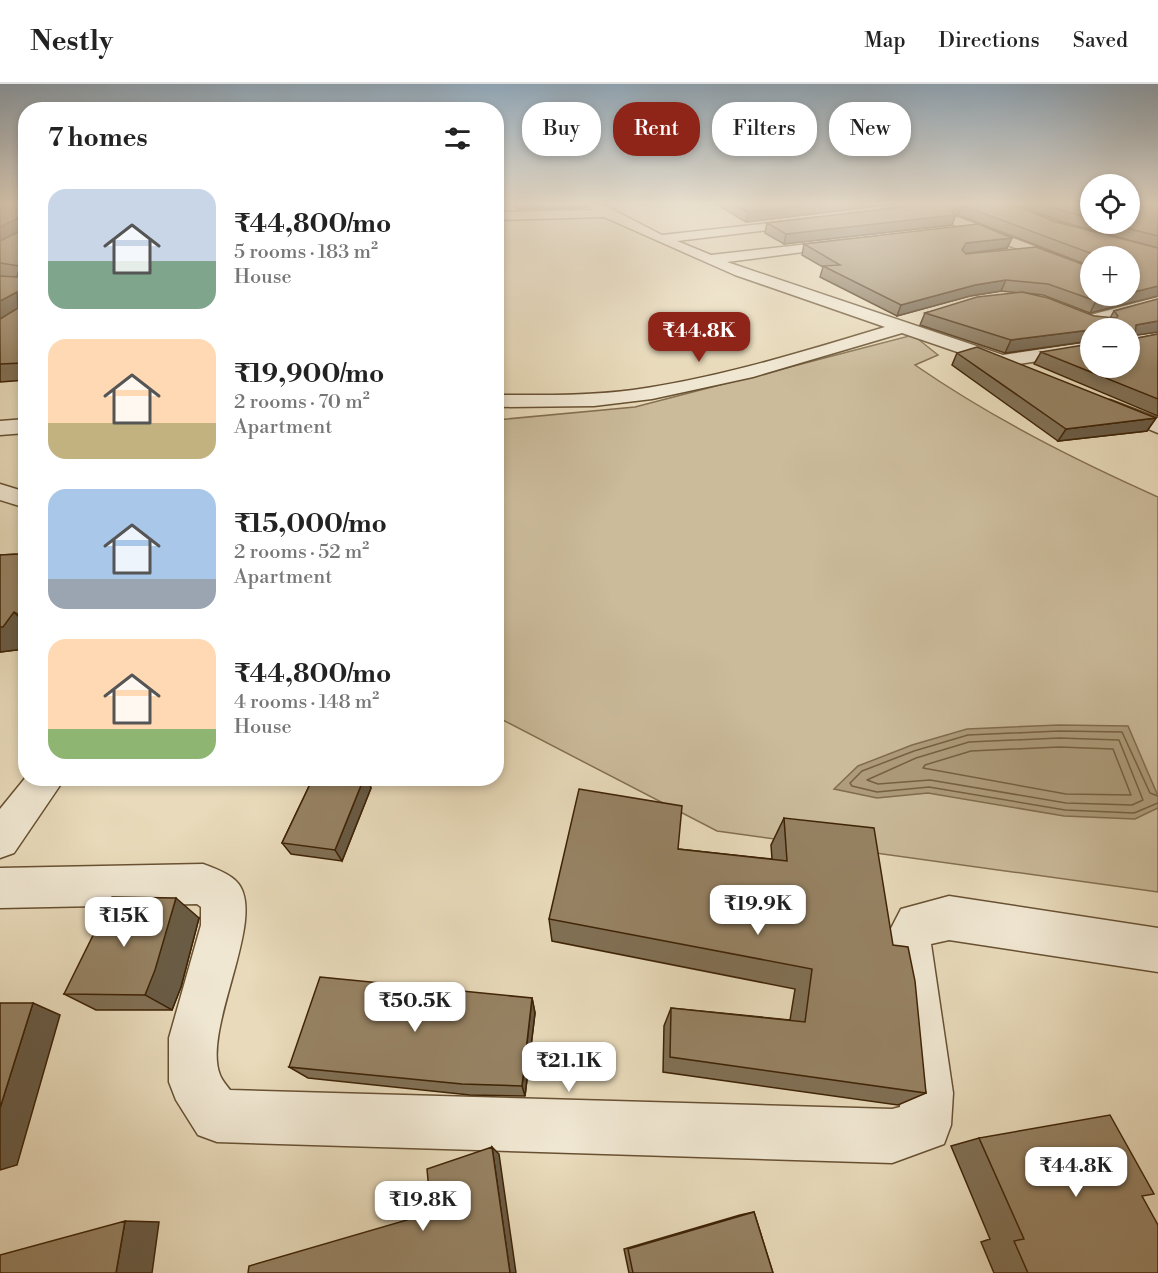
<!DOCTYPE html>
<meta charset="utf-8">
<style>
body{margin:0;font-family:"Libre Bodoni",serif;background:#f6f6f6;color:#222;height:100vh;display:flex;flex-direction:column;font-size:22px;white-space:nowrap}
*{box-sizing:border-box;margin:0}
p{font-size:20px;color:#767676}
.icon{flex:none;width:33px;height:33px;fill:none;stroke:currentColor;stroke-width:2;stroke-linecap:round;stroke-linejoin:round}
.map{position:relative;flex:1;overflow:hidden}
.details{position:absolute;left:18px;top:18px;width:486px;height:684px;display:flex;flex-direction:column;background:#fff;border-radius:24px;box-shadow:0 3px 9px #0003}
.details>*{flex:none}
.hud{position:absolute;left:522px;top:18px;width:546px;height:54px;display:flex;gap:12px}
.fabs{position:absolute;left:1080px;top:90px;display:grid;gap:12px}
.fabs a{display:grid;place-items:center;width:60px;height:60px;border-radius:50%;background:#fff;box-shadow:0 3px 9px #0003;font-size:30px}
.price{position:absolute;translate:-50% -51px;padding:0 14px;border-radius:12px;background:#fff;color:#222;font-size:20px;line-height:39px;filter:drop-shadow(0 2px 3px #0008)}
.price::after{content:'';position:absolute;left:50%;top:36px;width:18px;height:14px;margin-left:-9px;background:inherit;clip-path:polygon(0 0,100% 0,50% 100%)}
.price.selected{background:#8f2418;color:#fff}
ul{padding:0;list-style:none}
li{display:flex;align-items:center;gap:18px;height:150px;padding:0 30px}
li span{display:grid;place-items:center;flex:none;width:168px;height:120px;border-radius:18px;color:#555}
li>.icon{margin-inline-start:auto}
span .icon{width:72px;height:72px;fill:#fffc;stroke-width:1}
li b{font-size:26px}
h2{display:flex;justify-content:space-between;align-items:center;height:72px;padding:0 30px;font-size:26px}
.chip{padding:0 21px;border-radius:24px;background:#fff;box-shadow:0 3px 9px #0003;font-size:21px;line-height:54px}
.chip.selected{background:#8f2418;color:#fff}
header{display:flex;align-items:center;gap:36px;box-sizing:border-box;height:84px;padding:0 30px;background:#fff;border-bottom:2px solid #e0e0e0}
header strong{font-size:28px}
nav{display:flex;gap:33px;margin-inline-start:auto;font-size:21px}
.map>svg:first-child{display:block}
.green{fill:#cbbb9b;stroke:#846f50;stroke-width:1.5}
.water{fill:#ae9c7c;stroke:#816c4c;stroke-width:1.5}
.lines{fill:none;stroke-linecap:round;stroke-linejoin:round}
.shore{stroke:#766040;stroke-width:1.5}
.street-casing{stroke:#685132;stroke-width:3}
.street{fill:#f0e7d2;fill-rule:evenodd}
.wall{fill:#817055;stroke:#3e2305;stroke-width:1.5}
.shaded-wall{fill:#695b45;stroke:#3e2305;stroke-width:1.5}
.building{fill:#968263;stroke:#3e2305;stroke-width:1.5}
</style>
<header>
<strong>Nestly</strong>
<nav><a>Map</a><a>Directions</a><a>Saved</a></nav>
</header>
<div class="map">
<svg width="1158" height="1189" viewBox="0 0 1158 1189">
<rect width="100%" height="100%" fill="#e8daba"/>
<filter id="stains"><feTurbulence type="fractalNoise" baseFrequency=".00333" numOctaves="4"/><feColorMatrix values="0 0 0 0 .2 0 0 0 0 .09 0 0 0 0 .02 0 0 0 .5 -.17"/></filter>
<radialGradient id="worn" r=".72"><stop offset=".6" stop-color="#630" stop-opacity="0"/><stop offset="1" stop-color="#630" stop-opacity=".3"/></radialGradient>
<path class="green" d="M913,251L938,271L915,281C992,334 1073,375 1158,413V808L717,747L497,633L496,336L635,323Z"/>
<path class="water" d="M1059,641L1128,642L1158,712V724L1135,735L1064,732L928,709L877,714L834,705L858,682L912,661L967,645Z"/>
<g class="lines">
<path class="shore" d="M1059,654L1119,656L1143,716L1132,721L1066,719L930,696L878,700L867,696L916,674L969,658Z
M1059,663L1113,665L1131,711L1066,710L923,684L925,681L971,667Z
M1158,712L1150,709L1122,648L1059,647L968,651L914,667L862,687L850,699L852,702L877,708L929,703L1065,726L1134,729L1158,719"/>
<defs>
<path id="street" d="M587,119H600L662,151L816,134L817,137L811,141L677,157L711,171L854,155L856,158L849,162L727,178L1003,271L1090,258V269L1019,280L1010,286L902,249L753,293L652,315L594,322L496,323V311C542,311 588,312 633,306C719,294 802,268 885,243L735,191L604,133L496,136V128L594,126Z
M904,119H920L1090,183V192L920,128L886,133L880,129L886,125L907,122Z
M1090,133V140H1095L1057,147L1050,143L1052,140Z
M1158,213V223L1089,242L1080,237L1083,233Z
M1110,316L1158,334V349L1103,326L1100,322L1103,318Z
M26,335V349L0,351V337Z
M0,400L26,408V424L0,416Z
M26,693L65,694L14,769L0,774V725Z
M203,780C214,784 228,789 236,797C270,830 201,945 220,991C222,996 227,1002 230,1006L892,1025L900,1023L901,1009L886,854L901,825L949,812L1158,844V888L949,856L931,860L953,1009L951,1041L944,1060L892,1079L217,1058L198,1051L176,1016L169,998V954L201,841V823L197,820L0,824V784Z"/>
</defs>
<use href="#street" class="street-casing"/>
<use href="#street" class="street"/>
</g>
<path class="wall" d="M0,119H26V296L0,298Z
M513,119H588V123L579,124L517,125Z
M714,119H904L746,138Z
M925,119H1090V140H1130L1158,119V164L1063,138L1013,120L1056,138L1158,164V212L1090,229L1043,211L1026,209L1094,232L1110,234L1114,227L1158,215V249V248L1135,251L1138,254L1158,250V332L1034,280L1041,268L1090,284L1130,244H1090V257L1005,269L920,241L925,229L1020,209L1001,207L970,212L897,232L820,193L823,183L802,171L804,160L1012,154L1007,164L966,169L1090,212L1130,172H1090V182L958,131L955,132L952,141L784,160L765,149L767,139L927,120Z
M957,269L1156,334L1147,347L1058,357L952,281Z
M26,464V563L24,565L0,568V471L19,470Z
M313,694H367L371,704L342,777L291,770L282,759Z
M784,734L893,861L926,1009L898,1021L663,988L664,942L671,924L790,936L795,905L552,857L549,835L678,765L772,775L771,761Z
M199,834L181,903L172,926H96L64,910Z
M532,914L535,929L525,1012L470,1011L308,994L289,983Z
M979,1054L1142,1112L1158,1189H994L981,1158L990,1155L951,1062Z
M754,1128L773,1189H629L624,1165L740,1131Z"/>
<path class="shaded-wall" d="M579,119H588V123L579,124Z
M606,119H620L606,121Z
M829,119H904L746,138L748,128Z
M961,121L958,131L955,132L952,141L784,160L786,150L952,127Z
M18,134L25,147L0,160V143Z
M1012,154L1007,164L962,170V166L966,159Z
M1006,196L1001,207L970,212L897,232L901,221L975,201Z
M1158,202V212L1090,229L1096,217L1119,212H1130V209Z
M17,208L26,221L0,238V217Z
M1158,237V248L1130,252L1136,241Z
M1090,246V257L1005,269L1011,256Z
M1156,334L1147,347L1058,357L1066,345Z
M14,528L26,540V563L24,565L0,568V543Z
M364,694H367L371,704L342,777L335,766Z
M176,814L199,834L181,903L172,926L145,911Z
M532,914L535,929L525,1012L522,1002Z
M33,919L60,931L17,1081L0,1086V1024Z
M492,1063L499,1070L516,1189H510Z
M125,1137L159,1138L152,1189H116Z"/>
<path class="building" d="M0,119H26V278L24,279L0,280V235L18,224L17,208L0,217V192L17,193L20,182L0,179V157L20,147L21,134H18L0,143Z
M732,119H829L748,128Z
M929,119H1010L1056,138L1158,164V202L1130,209V172H1098L961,121L952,127L956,131L786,150L767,139L928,120Z
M1040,119H1090V134L1067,128Z
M1130,119H1158V152L1110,140H1130Z
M978,140L1012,154L966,159L962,166L966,170L1036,163L1090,183V212H1119L1096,217L1048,200L1006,196L975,201L901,221L823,182L840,181L804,160Z
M1022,208L1048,214L1094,232L1116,234L1118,232L1114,227L1158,215V237L1136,241L1135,252L1138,254L1158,250V315L1041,268L1090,260V284H1130V244H1090V246L1011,256L925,229L977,213Z
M977,263L1156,334L1066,345L957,269Z
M26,464V535L14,528L3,543H0V471L19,470Z
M313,694H364L335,766L282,759Z
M579,705L682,722L678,765L787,777L784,734L874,744L893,861L908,863L915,897L926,1009L670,973L671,924L805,938L812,885L549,835Z
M112,813L176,814L155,886L145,911L64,910Z
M320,893L532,914L522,1002L462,1000L289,983Z
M0,919H33L0,1024Z
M1110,1031L1154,1110L1142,1112L1158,1141V1189H1028L1014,1157L1024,1155L979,1054Z
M492,1063L510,1189H248L249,1182L431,1129L427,1085Z
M754,1128L773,1189H633L628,1165Z
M125,1137L116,1189H0V1171Z"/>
<linearGradient id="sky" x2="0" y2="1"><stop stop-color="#91aabd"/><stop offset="0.42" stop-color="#f5eee0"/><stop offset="1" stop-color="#f5eee0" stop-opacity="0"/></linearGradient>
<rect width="1158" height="285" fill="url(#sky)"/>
<rect width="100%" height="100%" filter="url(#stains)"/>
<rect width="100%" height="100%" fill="url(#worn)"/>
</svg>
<div class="fabs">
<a><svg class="icon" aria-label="locate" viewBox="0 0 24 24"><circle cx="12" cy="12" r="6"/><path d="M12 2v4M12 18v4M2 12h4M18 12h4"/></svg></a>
<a>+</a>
<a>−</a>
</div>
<b class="price selected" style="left:699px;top:279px">₹44.8K</b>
<b class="price" style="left:758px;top:852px">₹19.9K</b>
<b class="price" style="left:124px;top:864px">₹15K</b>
<b class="price" style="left:415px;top:949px">₹50.5K</b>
<b class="price" style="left:569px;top:1009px">₹21.1K</b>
<b class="price" style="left:1076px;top:1114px">₹44.8K</b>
<b class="price" style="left:423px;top:1148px">₹19.8K</b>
<div class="hud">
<a class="chip">Buy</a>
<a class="chip selected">Rent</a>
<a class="chip">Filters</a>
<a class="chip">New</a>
</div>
<section class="details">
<h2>7 homes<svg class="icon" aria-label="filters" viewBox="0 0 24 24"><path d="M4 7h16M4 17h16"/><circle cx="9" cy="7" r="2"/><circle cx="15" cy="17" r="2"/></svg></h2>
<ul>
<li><span style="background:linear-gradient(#c9d6e8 60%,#7fa58c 0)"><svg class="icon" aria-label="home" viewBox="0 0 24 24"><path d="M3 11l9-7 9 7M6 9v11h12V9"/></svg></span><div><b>₹44,800/mo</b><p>5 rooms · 183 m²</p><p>House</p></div></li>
<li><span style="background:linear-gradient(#ffd9b3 70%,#c2b280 0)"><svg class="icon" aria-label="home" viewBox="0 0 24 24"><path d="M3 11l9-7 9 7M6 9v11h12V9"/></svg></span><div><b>₹19,900/mo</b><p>2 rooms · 70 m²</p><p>Apartment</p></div></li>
<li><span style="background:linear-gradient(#a9c7e8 75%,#9aa5b1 0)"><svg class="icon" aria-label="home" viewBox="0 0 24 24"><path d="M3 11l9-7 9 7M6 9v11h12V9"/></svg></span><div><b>₹15,000/mo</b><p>2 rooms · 52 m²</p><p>Apartment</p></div></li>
<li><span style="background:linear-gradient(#ffd9b3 75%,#8fb573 0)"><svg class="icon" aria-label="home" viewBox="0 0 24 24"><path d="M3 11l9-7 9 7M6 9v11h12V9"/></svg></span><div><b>₹44,800/mo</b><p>4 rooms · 148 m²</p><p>House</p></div></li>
</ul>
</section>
</div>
